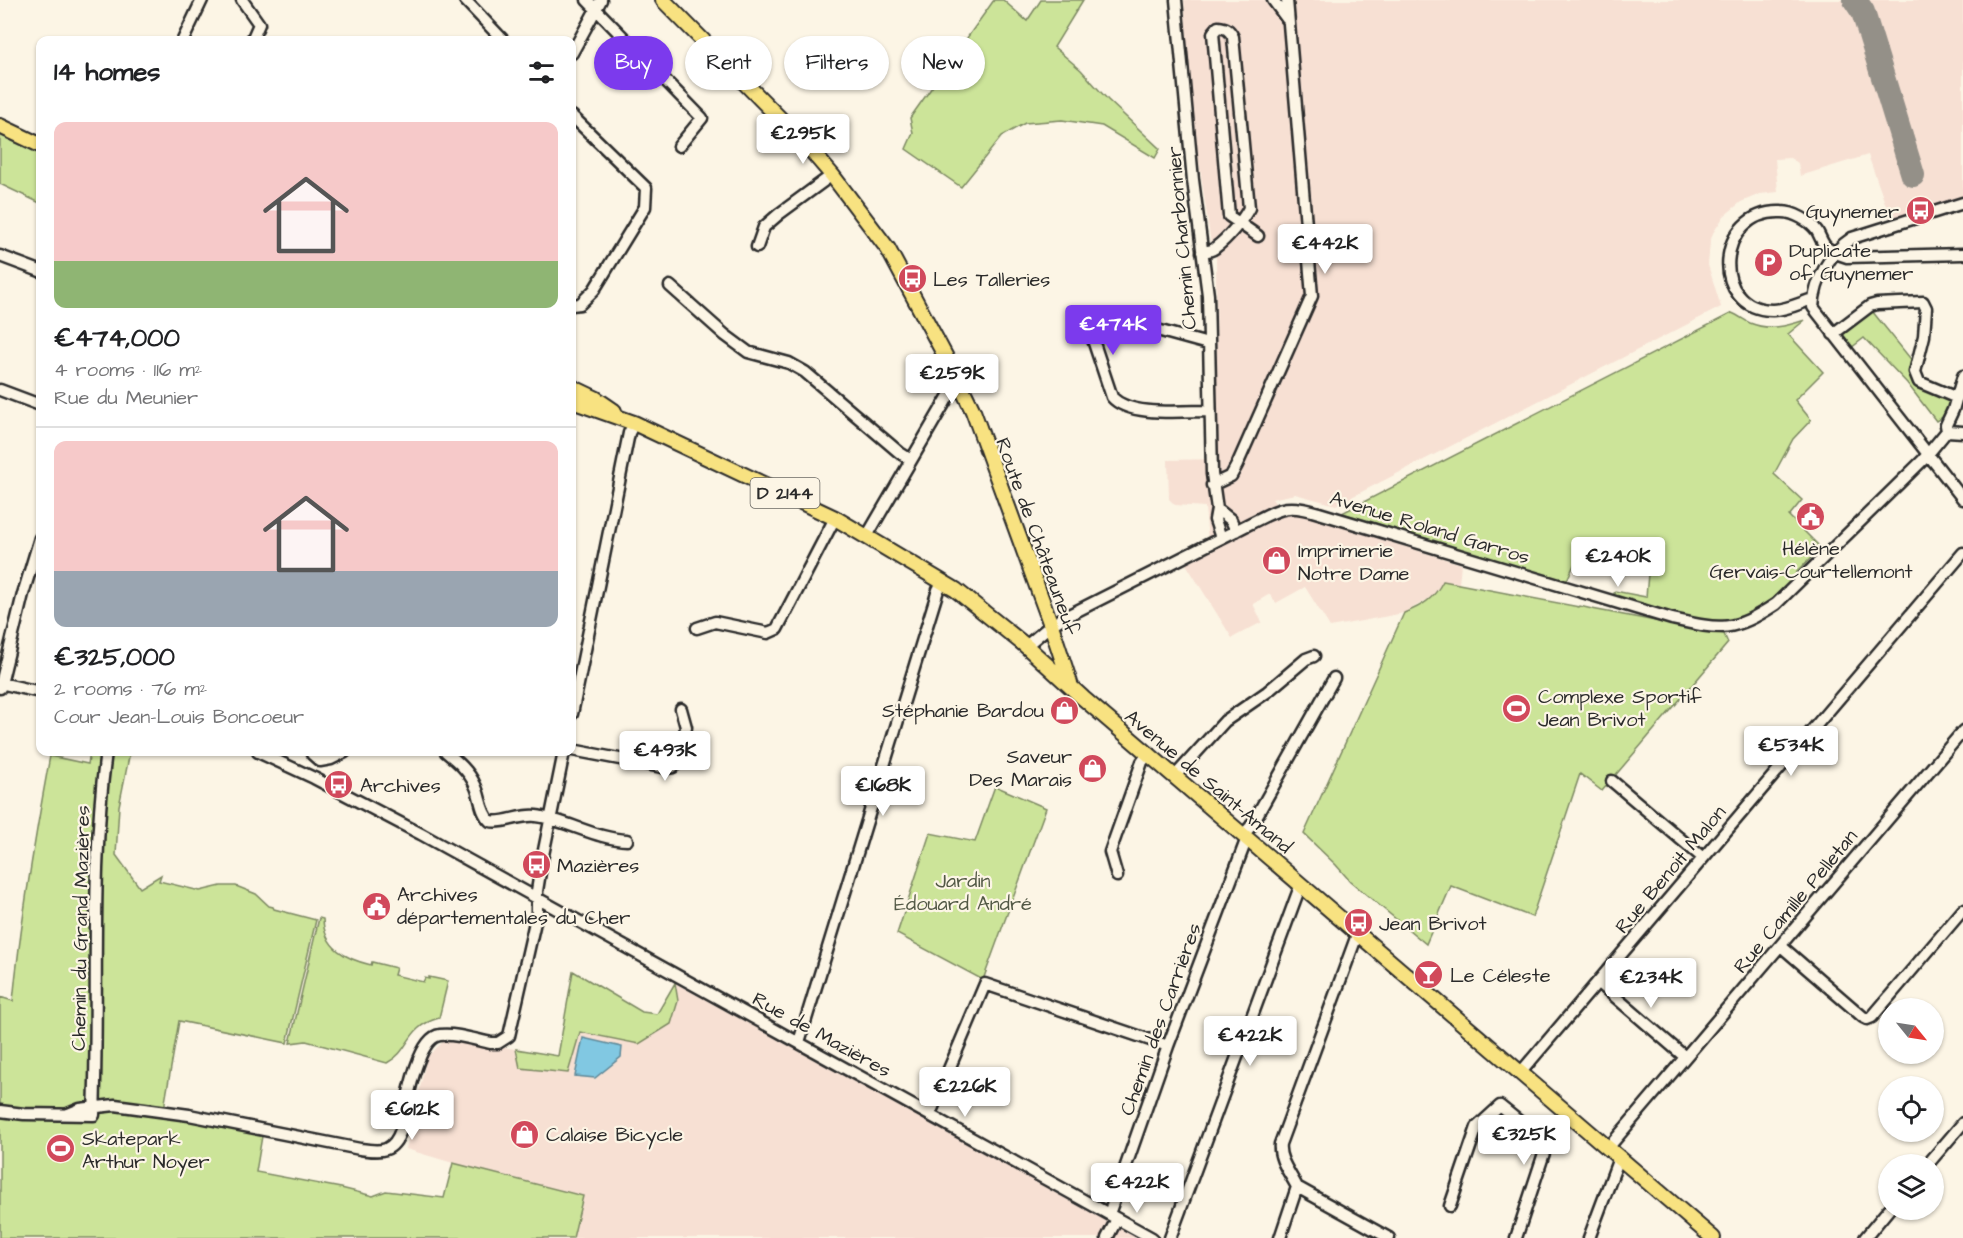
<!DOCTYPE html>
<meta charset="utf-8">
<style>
body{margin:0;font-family:"Architects Daughter",sans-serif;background:#f6f6f6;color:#202124;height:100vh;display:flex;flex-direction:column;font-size:22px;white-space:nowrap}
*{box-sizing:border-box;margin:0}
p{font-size:20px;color:#757577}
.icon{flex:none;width:33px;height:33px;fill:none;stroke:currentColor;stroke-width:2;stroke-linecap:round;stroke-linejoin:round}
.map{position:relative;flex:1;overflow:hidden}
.drawer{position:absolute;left:36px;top:36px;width:540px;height:720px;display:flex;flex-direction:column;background:#fff;border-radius:12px;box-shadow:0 2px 4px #0004}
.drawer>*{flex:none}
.guide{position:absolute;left:594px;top:36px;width:570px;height:54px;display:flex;gap:12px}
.needle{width:39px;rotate:120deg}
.buttons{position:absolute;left:1878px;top:998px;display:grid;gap:12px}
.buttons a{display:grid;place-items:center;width:66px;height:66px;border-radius:50%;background:#fff;box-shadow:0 2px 4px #0004;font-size:30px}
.price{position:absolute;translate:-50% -51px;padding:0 14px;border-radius:6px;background:#fff;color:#222;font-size:20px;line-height:39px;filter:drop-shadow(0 2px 3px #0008)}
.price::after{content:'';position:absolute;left:50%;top:36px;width:18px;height:14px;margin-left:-9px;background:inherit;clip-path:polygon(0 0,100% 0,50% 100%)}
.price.active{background:#7c3aed;color:#fff}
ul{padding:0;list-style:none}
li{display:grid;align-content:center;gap:12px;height:318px;padding:0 18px}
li+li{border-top:2px solid #e0e0e0}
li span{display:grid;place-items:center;height:186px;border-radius:12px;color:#555}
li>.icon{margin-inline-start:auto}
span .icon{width:108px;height:108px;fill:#fffc;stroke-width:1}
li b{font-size:26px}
h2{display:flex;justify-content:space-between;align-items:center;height:72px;padding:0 18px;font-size:26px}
.pill{padding:0 21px;border-radius:27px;background:#fff;box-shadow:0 2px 4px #0004;font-size:21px;line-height:54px}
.pill.active{background:#7c3aed;color:#fff}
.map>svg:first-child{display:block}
.built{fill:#f7e0d3}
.green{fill:#cce499;stroke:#7c8862;stroke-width:1.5}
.water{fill:#81c8e2;stroke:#5f8999;stroke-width:1.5}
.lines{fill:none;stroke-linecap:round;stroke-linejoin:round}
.taxiway{stroke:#949088;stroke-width:24}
.minor-casing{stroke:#2b2b2b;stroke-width:15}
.major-casing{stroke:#2b2b2b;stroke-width:18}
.minor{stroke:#fcf5e5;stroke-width:10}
.major{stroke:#f8e281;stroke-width:14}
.labels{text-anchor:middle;stroke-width:4.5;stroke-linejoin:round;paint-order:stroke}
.shield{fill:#fcf5e5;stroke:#6a6863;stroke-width:1.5}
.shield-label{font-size:18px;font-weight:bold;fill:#2b2b2b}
.poi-label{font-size:20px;fill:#2b2b2b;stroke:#fcf5e5;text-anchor:start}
.street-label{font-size:20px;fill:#2b2b2b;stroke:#fcf5e5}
.park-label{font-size:20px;fill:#535946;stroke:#fcf5e5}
</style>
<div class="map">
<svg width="1963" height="1238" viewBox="0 0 1963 1238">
<rect width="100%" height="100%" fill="#fcf5e5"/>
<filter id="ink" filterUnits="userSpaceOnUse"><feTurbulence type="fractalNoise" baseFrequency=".0167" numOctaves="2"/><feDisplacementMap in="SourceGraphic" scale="12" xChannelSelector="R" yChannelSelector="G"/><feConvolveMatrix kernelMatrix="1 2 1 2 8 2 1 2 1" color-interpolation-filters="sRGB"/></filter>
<g filter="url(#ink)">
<path class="built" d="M1184,0H1963V196L1891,220L1868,155L1800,176L1798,163L1790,158L1775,159L1778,192L1760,194L1741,202L1724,216L1713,233L1710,242L1708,265L1721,307L1336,505L1295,494L1272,499L1285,515H1303L1461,564L1459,584L1443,581L1437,594L1404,613L1330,627L1305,587L1276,603L1270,594L1253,604L1262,622L1232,638L1186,564L1209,552L1205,507L1175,505L1169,499L1168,460L1217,459L1216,254L1211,244L1192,114Z
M675,983L1137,1238H573L583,1196L453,1163L406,1149L427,1057L445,1040L516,1049L520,1068L568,1073L580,1031L639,1044L652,1035L678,1001Z"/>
<path class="green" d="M994,0H1003L1027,21L1041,0H1083L1054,47L1081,70L1108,100L1160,149L1155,158L1102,126L1062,120L1025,123L1002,136L961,187L906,149L913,133L910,118Z
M0,126L40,145V203L0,184Z
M1872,311L1914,363L1911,370L1948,399L1950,404L1943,417L1936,421L1907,383L1864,338L1851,348L1842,336L1843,332L1867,312L1869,313Z
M1732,313C1739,316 1744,320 1750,323C1769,331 1787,326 1805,320L1788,334L1823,372L1795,400L1811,420L1793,439L1774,474L1802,500L1789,516L1821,548L1797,572L1793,582L1768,605L1747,616L1722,622H1697L1613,596L1615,591L1646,597L1648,574C1618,560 1607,558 1575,563L1566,582L1342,513Z
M1443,581L1579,607L1580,606L1592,609L1724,634L1728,643L1602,791L1580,774L1532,917L1451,886L1426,944L1350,881L1336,865L1304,834L1404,613C1422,606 1434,599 1443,581Z
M90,752H130L119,806L116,855L140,888L161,875L159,881L200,891L221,886H236L256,894L269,906L273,907L274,909L316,920L287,1043L179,1021L165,1102V1111L263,1130L256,1172L341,1188L373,1196L386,1191L444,1198L453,1163L583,1196L573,1238H0V997L13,1001C21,919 35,837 50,756L88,764Z
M995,786L1046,808L983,980L897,934L930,833L975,842Z
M319,918L323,919C324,948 346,959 371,965L372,962L396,968L394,975L423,982L425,978L429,979V977L448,981L439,1018C405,1027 411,1051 387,1063L306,1041L290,1043Z
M573,971L642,1012L657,1014L675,983L678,1001L671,1024L639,1044L580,1032L568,1073L520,1068L516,1049L558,1056Z"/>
<path class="water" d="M583,1038L622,1047L621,1057L595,1078L575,1076Z"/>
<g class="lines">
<path class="taxiway" d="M1855,0L1863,12L1913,175"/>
<defs>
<path id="minor" d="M242,0L259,24L252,40
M465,0L503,40
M587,0L702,118L679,146
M1176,0L1193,180L1208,295L1212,474L1217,509L1215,520L1221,538
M1273,0L1287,19
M183,40L202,0
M572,53L601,0
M572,116L646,188L645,207L594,290L580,304L572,305
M1963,203L1852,238C1829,253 1815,280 1813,307L1963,499
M757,247L764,227L779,214L832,175
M1202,252C1207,251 1213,251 1216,247C1227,239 1243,220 1249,208L1233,37C1229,29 1226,28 1218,27L1213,33L1229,216L1258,236
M0,256L40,271
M670,286L725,335L748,352L789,363L805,372L900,453L911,460
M1813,299C1800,303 1787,310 1773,310C1710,311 1714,209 1782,212C1794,212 1810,221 1817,231C1820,236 1822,243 1826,247C1832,252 1840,255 1847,257L1963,254
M1833,334L1870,306L1877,304L1923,302L1926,308L1924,336L1915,372L1919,382L1957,398
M1208,344L1117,319L1101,322L1095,327L1092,337L1112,397C1129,417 1183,411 1209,411
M0,390L40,405
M1947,431L1946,425L1953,410L1963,376
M1212,485L1231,476L1237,465L1312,296L1287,0
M1217,509L1231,520L1236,531
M867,536L958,380
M697,628L715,622L768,633L777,629L835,518
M1026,646L1051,625L1063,618L1251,523C1281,508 1286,503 1319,513L1672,619C1721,630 1732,633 1776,604L1923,460L1947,431L1963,432
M0,683L40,692
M0,688L23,594L40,538
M572,714L629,433L634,423
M572,750L667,768L673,767L679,762L682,753L686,727L681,709
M258,752L314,778L421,834L1152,1238
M312,752V754L320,761L331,759L345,752
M446,752C457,761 469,771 475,785C481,796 480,812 490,821C505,824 520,814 536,816C567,820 596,839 627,840
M1175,776L1225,721L1267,692L1306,659L1314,656
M1612,781L1703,858
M1243,835L1251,826L1334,678
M1117,876L1110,852L1142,762L1148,754
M1781,946L1863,1017L1867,1019L1872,1017L1963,910
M1598,982L1685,1057
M799,1042L938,590L943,582
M1521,1072L1963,553
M0,1111L24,1114L94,1115C99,994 90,872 106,752
M68,1114L80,1109L115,1105L189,1115L360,1149C381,1152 393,1153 401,1130C406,1108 416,1038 440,1035C456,1033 476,1040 491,1043H498L509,1036L537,913V891L542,860L564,752
M930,1114L985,984L1168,1046
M1608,1148L1963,731
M1928,1164L1963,1123
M1297,1187L1389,1238
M1450,1206L1477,1127L1500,1106L1547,1144
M1109,1214L1168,1046L1247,838
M1107,1238L1117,1219
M1170,1238L1301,884
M1280,1238L1297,1187C1290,1173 1278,1159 1280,1144L1357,935
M1516,1238L1547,1144L1570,1115
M1589,1238L1619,1158
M1865,1238L1889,1209"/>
<path id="major" d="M663,0L808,147L832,175L888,249L958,380L973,411L1051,625L1070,683
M0,126L40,145
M572,387L595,398L614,411
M572,401L634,423L835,518L956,590L1026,646L1083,698L1713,1238"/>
</defs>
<use href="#minor" class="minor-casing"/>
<use href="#major" class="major-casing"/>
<use href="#minor" class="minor"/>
<use href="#major" class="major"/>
</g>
</g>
<defs>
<symbol id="bus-disc" viewBox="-11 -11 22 22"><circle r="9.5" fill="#d1495b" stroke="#fcf5e5"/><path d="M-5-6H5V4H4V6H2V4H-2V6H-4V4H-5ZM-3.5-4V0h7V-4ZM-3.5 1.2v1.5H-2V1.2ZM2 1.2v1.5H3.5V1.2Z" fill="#fff"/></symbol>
<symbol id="parking-disc" viewBox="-11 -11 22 22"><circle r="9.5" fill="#d1495b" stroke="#fcf5e5"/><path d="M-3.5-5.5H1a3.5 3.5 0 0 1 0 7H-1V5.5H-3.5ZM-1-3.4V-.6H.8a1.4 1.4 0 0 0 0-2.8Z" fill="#fff"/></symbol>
<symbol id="civic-disc" viewBox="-11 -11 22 22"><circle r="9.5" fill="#d1495b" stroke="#fcf5e5"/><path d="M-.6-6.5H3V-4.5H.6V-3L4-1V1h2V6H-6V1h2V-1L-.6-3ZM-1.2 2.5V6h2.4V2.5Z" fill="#fff"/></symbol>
<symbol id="shop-disc" viewBox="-11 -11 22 22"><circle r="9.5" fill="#d1495b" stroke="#fcf5e5"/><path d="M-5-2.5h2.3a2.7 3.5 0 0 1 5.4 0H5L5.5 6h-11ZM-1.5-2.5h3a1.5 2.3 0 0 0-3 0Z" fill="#fff"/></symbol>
<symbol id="stadium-disc" viewBox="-11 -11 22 22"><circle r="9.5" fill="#d1495b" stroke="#fcf5e5"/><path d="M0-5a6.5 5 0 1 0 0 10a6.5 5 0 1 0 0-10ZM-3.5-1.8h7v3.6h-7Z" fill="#fff"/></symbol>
<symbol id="bar-disc" viewBox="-11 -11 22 22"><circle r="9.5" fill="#d1495b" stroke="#fcf5e5"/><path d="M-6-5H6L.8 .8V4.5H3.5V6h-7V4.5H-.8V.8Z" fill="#fff"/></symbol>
</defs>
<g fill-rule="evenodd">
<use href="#bus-disc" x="1904" y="194" width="33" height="33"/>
<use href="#parking-disc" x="1752" y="246" width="33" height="33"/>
<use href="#bus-disc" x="896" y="262" width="33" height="33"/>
<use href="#civic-disc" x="1794" y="500" width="33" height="33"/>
<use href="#shop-disc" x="1260" y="544" width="33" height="33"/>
<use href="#stadium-disc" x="1500" y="692" width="33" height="33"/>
<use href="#shop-disc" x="1048" y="694" width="33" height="33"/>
<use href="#shop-disc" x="1076" y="752" width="33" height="33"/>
<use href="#bus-disc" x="322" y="768" width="33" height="33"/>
<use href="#bus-disc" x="520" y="848" width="33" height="33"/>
<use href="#civic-disc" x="360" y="890" width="33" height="33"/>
<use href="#bus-disc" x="1342" y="906" width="33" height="33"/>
<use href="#bar-disc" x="1412" y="958" width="33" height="33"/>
<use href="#shop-disc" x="508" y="1118" width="33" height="33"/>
<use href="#stadium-disc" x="44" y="1132" width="33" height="33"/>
</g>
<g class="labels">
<rect class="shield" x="750.5" y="478" width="69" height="30" rx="4.5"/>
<g class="shield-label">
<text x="785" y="499">D 2144</text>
</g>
<g class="poi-label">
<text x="1899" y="218" text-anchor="end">Guynemer</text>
<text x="1789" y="257">Duplicate<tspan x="1789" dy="23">of Guynemer</tspan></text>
<text x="933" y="286">Les Talleries</text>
<text x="1811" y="555" text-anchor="middle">Hélène<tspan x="1811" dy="23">Gervais-Courtellemont</tspan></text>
<text x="1298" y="557">Imprimerie<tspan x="1298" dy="23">Notre Dame</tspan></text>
<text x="1538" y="703">Complexe Sportif<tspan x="1538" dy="23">Jean Brivot</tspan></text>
<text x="1044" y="717" text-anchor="end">Stéphanie Bardou</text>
<text x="1072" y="763" text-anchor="end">Saveur<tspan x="1072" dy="23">Des Marais</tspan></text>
<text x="360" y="792">Archives</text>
<text x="557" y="872">Mazières</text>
<text x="397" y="901">Archives<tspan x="397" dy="23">départementales du Cher</tspan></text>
<text x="1379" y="930">Jean Brivot</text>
<text x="1450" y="982">Le Céleste</text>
<text x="546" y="1141">Calaise Bicycle</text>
<text x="82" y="1145">Skatepark<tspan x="82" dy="23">Arthur Noyer</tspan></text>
</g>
<g class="street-label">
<text transform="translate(1181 238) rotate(-95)" y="7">Chemin Charbonnier</text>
<text transform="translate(1430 527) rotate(17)" y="7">Avenue Roland Garros</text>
<text transform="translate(1038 536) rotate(70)" y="7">Route de Châteauneuf</text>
<text transform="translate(1209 781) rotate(40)" y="7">Avenue de Saint-Amand</text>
<text transform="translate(1670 869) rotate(-50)" y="7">Rue Benoit Malon</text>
<text transform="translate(1795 901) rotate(-50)" y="7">Rue Camille Pelletan</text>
<text transform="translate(80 928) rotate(-89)" y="7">Chemin du Grand Mazières</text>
<text transform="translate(1160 1019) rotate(-70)" y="7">Chemin des Carrières</text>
<text transform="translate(822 1034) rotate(29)" y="7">Rue de Mazières</text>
</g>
<g class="park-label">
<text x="963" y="887">Jardin<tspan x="963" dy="23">Édouard André</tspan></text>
</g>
</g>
</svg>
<div class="buttons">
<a><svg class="needle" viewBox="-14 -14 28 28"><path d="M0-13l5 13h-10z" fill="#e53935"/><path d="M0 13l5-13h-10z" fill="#757577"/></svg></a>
<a><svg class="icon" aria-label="locate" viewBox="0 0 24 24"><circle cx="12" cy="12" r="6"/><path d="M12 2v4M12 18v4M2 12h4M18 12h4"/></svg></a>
<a><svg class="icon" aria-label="layers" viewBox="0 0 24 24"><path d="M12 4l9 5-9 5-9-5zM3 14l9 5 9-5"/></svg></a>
</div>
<b class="price" style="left:803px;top:165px">€295K</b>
<b class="price" style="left:1325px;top:275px">€442K</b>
<b class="price active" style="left:1113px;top:356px">€474K</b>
<b class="price" style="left:952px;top:405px">€259K</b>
<b class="price" style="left:1618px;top:588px">€240K</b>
<b class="price" style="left:1791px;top:777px">€534K</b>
<b class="price" style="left:665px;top:782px">€493K</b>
<b class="price" style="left:883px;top:817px">€168K</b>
<b class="price" style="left:1651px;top:1009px">€234K</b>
<b class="price" style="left:1250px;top:1067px">€422K</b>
<b class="price" style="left:965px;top:1118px">€226K</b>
<b class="price" style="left:412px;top:1141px">€612K</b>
<b class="price" style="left:1524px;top:1166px">€325K</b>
<b class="price" style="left:1137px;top:1214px">€422K</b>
<div class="guide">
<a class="pill active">Buy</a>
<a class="pill">Rent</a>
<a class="pill">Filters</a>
<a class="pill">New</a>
</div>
<section class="drawer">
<h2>14 homes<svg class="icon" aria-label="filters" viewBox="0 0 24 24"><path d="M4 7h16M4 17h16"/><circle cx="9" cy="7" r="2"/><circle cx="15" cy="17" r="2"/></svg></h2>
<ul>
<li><span style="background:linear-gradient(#f6c9c9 75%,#8fb573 0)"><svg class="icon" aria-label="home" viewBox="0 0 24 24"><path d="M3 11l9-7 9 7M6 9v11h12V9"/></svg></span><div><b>€474,000</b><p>4 rooms · 116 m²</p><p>Rue du Meunier</p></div></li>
<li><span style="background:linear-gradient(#f6c9c9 70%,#9aa5b1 0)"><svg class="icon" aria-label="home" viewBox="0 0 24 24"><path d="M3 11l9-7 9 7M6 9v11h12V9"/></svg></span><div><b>€325,000</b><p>2 rooms · 76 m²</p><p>Cour Jean-Louis Boncoeur</p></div></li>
</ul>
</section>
</div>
